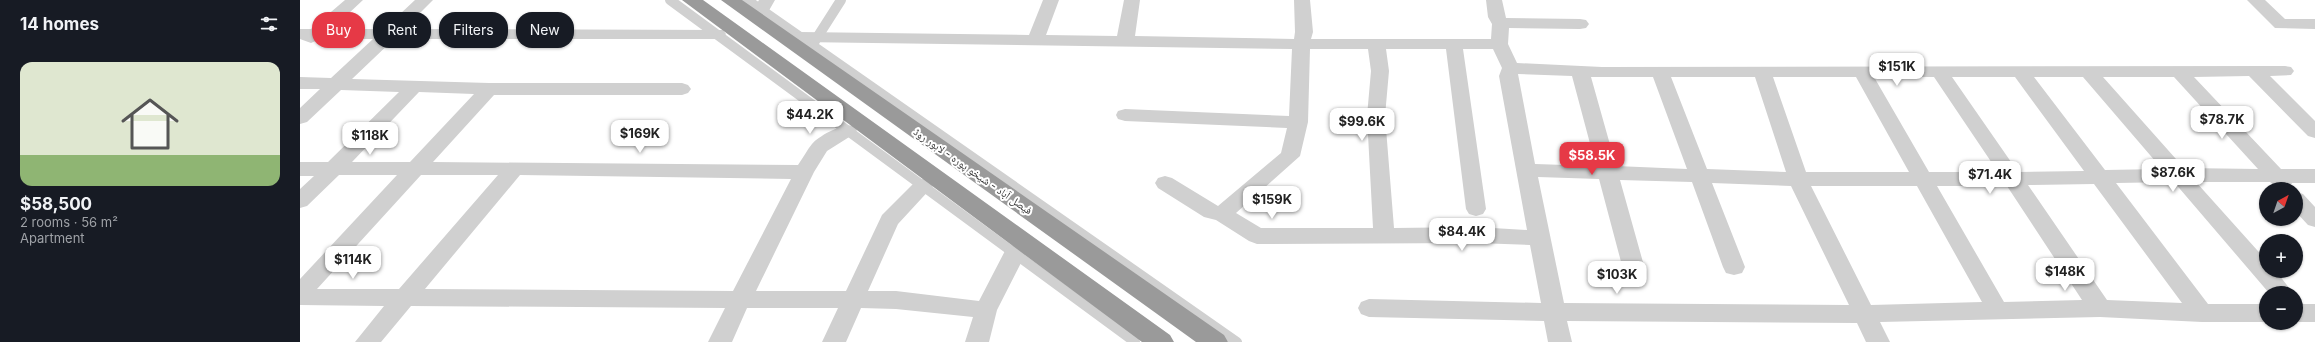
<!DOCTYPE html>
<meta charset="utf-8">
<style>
body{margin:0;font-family:Inter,"Noto Naskh Arabic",sans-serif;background:#20242c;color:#f1f3f6;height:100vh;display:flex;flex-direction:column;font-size:15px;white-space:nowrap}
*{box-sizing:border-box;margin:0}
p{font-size:13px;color:#9ea1a6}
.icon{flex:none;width:22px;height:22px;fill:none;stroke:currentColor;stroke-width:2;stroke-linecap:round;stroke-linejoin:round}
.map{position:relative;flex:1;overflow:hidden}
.side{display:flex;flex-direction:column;background:#171b24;width:300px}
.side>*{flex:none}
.guide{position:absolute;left:12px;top:12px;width:380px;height:36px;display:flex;gap:8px}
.needle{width:26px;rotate:40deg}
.controls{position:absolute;left:1959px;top:182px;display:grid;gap:8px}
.controls a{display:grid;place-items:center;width:44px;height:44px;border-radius:50%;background:#171b24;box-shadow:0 1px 3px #0004;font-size:20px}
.price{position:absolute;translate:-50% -34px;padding:0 9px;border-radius:8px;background:#fff;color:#222;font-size:13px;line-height:26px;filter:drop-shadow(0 1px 2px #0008)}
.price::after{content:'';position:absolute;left:50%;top:24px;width:12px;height:9px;margin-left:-6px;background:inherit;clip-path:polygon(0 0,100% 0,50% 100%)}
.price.selected{background:#e63946;color:#fff}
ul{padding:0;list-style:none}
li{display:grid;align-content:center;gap:8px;height:212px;padding:0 20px}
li+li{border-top:1px solid #363941}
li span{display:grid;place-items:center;height:124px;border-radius:12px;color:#555}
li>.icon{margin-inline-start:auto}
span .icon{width:72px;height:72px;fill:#fffc;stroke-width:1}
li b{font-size:17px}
h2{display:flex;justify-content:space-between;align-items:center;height:48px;padding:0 20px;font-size:17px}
.chip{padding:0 14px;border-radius:16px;background:#171b24;box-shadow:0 1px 3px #0004;font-size:14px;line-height:36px}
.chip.selected{background:#e63946;color:#fff}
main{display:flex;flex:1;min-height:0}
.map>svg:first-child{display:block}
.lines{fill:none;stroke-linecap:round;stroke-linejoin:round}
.lane{stroke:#d0d0d0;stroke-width:10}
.street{fill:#d0d0d0;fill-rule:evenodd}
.highway{fill:#9a9a9a;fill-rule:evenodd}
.labels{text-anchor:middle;stroke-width:4;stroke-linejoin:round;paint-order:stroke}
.street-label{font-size:11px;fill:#333;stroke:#fff}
</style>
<main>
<section class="side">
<h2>14 homes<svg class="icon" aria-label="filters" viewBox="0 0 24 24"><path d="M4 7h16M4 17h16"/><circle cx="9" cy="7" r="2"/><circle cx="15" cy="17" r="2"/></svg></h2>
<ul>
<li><span style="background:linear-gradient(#dfe7d0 75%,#8fb573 0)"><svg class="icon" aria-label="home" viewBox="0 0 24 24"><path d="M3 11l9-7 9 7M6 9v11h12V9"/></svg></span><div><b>$58,500</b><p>2 rooms · 56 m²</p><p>Apartment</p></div></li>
</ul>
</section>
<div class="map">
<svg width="2015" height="342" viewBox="0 0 2015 342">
<rect width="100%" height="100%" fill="#fff"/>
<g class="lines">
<path class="lane" d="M370,0L835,342
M447,0L937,342
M513,44L541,0"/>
<path class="street" d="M45,0H63L32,29H84L115,0H133L104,29L423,30L426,34L423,38L417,39H94L52,79L189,83H382L388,85L391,89L388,93L382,95H194L133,162L498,165C503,158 507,150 512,144C520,135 543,123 554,126L557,130L554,134L527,151L514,172L456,291H546L582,215L616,181L623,179L630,181L633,186L598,224L568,291H596L679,301L707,247L715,245L723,247L726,253L697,310L689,342H665L673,317L596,309L561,308L546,342H522L538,308H447L432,342H408L425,308L111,306L81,342H55L84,306L0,305V279L97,175H39L7,206L0,208V189L14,176H0V162H28L99,92L41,90L7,122L0,124V108L20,89H0V77L31,78L73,39H20L11,43L0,39V29H11ZM119,92L174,94L110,162H52ZM121,175H198L99,289H17ZM220,175L491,179L433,291L125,289Z
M459,0H475L467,14H455L453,10Z
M743,0H759L746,35L817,36L824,0H840L835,36L994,39L995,32L994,0H1010L1013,32L1011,39H1191L1192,24L1188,17L1186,0H1202L1206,18L1280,19L1286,20L1289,24L1286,28L1280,29L1209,28L1208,44L1217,63L1302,67L1985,66L1991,67L1994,71L1991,75L1970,76L2015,121V138L2008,136L1949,76L1894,77L1981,169H2015V183H1992L1989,188L1979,189L1970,182H1896L1966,260V271H1976L1993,293H1969L1874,182L1816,183L1908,304H1966V322H1902L1800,317L1580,322L1590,342H1566L1557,323L1267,321L1272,342H1248L1244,321L1069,317L1061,314L1058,308L1061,302L1069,299L1241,303L1230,245L1176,243L957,244L949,241L916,220L904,217L858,188L855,183L858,178L865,176L872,178L918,206L981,153L987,128L825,121L818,119L816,115L818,111L825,109L989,116L992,49L500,42L494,41L491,37L494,33L500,32L729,35ZM1010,49H1068L1071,71L1067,116L1073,228H961L936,213L1000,156L1008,122ZM1086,49H1146L1166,209L1169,214L1176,216L1183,214L1186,209L1163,49H1193L1202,68L1199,76L1227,230L1176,227L1094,228L1085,116L1089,71ZM1218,74L1272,76L1296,166L1235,164ZM1291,77H1353L1387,169L1316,166ZM1371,77H1455L1486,172L1407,169ZM1473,77H1556L1609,172H1506ZM1574,77H1634L1698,172H1629ZM1652,77H1715L1784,171L1718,172ZM1734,77H1783L1862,169L1805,170ZM1803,77H1874L1958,169L1884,168ZM1238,177L1299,179L1324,273L1327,279L1335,281L1343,279L1346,273L1320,180L1392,182L1423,267L1426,273L1434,275L1442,273L1445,267L1412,183L1491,186L1549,305L1264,303ZM1794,184L1882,303L1807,300L1728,185ZM1511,186H1617L1682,302L1571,305ZM1637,186H1707L1782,300L1704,302Z
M1947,0H1965L1985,19H2015V29L1975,28Z
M1996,192L2003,194L2015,207V227L2008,225L1996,212Z
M1996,304H2015V322H1996Z"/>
<path class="highway" d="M382,0H403L870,335L874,342H842Z
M421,0H442L924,335L928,342H896Z"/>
</g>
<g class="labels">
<g class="street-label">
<text transform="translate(673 171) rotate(35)" y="4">فیصل آباد - شیخو پورہ - لاہور روڈ</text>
</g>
</g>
</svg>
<div class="controls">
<a><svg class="needle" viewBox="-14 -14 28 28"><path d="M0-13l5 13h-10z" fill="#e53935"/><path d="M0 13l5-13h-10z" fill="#9ea1a6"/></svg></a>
<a>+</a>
<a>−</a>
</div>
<b class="price" style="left:1597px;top:87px">$151K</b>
<b class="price" style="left:510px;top:135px">$44.2K</b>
<b class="price" style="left:1922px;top:140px">$78.7K</b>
<b class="price" style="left:1062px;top:142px">$99.6K</b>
<b class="price" style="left:340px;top:154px">$169K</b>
<b class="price" style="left:70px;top:156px">$118K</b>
<b class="price selected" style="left:1292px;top:176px">$58.5K</b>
<b class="price" style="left:1873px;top:193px">$87.6K</b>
<b class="price" style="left:1690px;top:195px">$71.4K</b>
<b class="price" style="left:972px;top:220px">$159K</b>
<b class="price" style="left:1162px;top:252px">$84.4K</b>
<b class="price" style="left:53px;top:280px">$114K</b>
<b class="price" style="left:1765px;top:292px">$148K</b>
<b class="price" style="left:1317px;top:295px">$103K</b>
<div class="guide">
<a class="chip selected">Buy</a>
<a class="chip">Rent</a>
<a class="chip">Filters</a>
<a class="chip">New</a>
</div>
</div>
</main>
